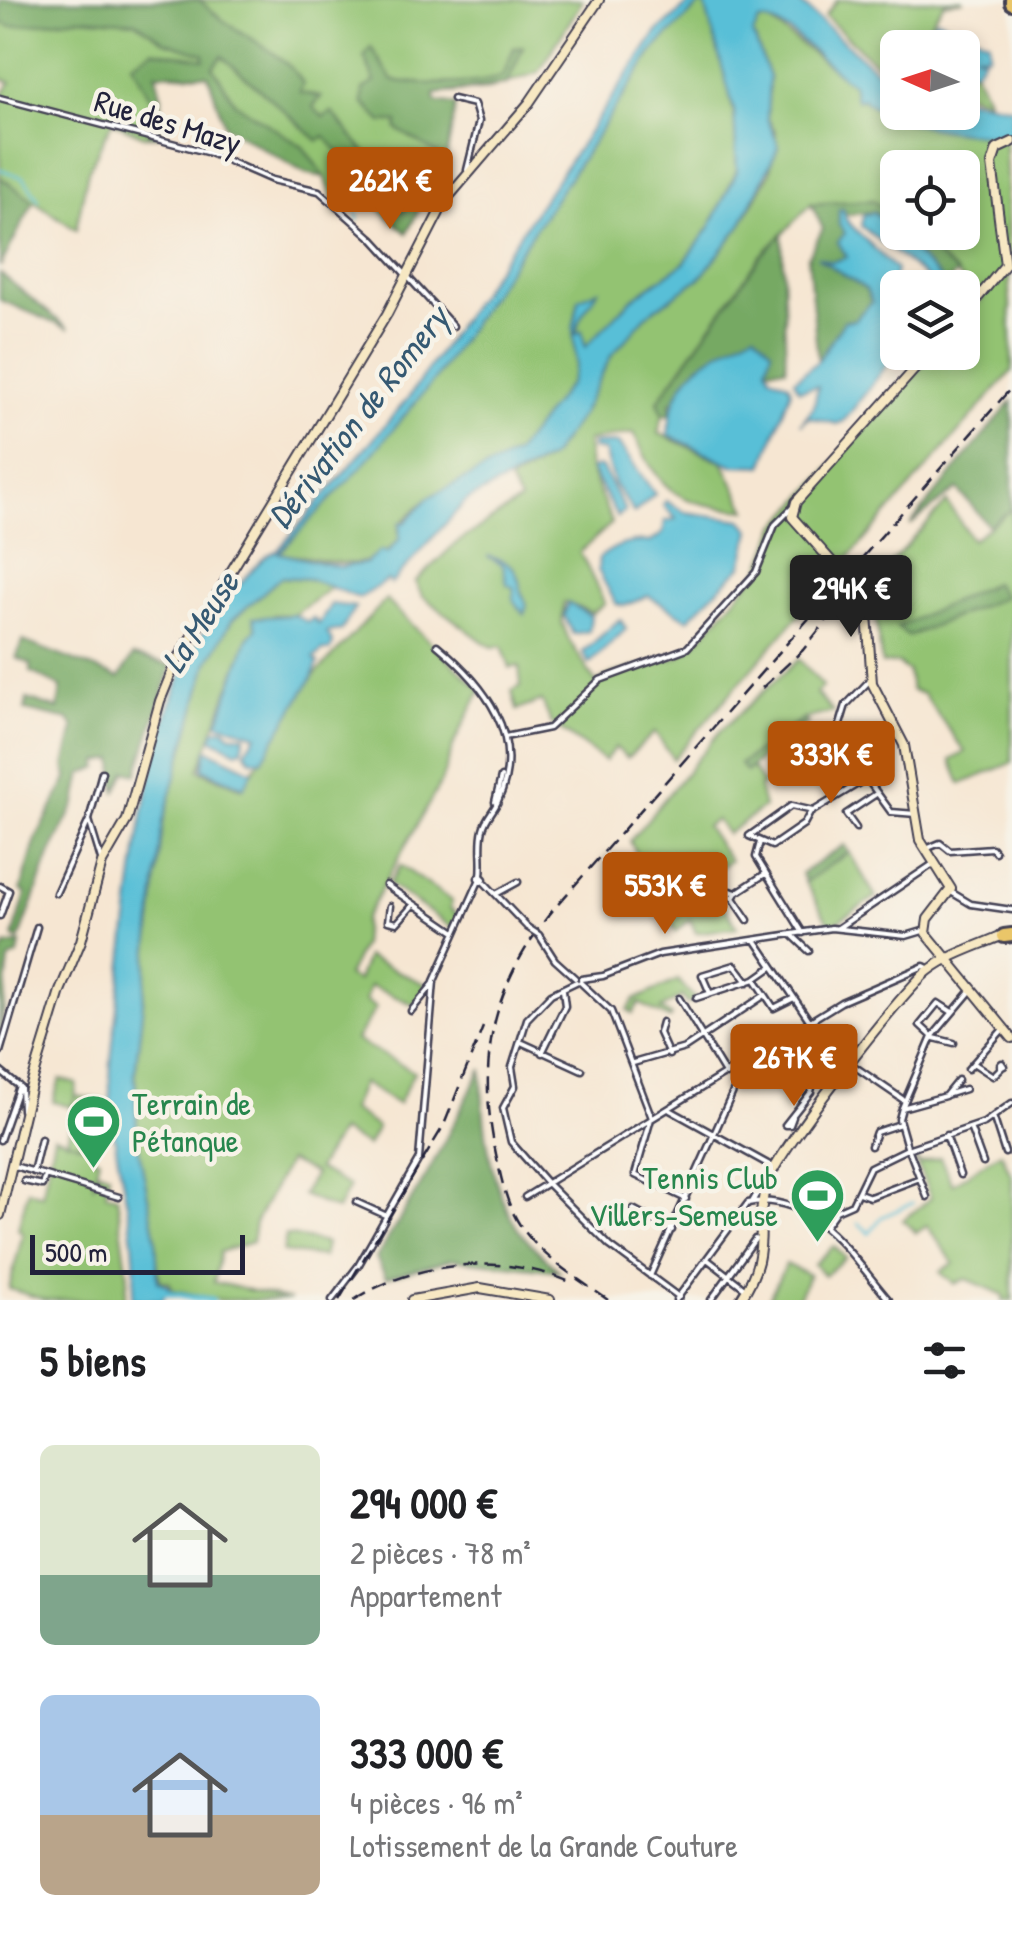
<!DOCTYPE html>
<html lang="fr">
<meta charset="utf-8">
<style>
body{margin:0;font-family:"Patrick Hand",sans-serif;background:#f6f6f6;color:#202124;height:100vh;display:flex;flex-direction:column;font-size:38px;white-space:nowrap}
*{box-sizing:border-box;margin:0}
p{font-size:32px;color:#757577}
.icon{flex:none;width:55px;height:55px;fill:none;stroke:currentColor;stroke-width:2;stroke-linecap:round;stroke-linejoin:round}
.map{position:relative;height:1300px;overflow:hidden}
.side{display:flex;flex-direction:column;background:#fff;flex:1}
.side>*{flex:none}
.needle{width:65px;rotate:273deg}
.controls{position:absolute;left:880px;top:30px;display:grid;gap:20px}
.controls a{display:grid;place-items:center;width:100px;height:100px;border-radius:15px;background:#fff;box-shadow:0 5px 15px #0003;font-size:50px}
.scale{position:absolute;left:30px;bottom:25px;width:215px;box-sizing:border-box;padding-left:10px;border:5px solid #22223b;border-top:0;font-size:28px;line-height:35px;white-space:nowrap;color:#22223b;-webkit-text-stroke:8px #f7f3e8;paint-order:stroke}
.price{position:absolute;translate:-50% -85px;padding:0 22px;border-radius:10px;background:#b45309;color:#fff;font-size:32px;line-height:65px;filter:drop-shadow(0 2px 5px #0008)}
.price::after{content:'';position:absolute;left:50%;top:60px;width:30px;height:22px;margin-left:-15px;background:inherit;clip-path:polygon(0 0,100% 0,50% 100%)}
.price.selected{background:#222;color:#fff}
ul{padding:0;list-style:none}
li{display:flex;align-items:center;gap:30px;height:250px;padding:0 40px}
li span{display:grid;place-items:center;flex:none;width:280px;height:200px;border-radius:15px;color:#555}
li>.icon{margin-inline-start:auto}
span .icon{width:120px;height:120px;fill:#fffc;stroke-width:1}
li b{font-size:42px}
h2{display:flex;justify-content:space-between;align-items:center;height:120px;padding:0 40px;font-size:42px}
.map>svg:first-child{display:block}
.green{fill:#93c372;stroke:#5a7256;stroke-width:2.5;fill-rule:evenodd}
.forest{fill:#76a964;stroke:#4c6650;stroke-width:2.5}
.water{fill:#59bfd7;stroke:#3e7089;stroke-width:2.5;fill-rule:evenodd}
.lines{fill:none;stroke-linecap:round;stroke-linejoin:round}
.stream{stroke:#59bfd7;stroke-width:2.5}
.river{stroke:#59bfd7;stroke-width:6}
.street-casing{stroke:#423f52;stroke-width:9}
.secondary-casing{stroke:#423f52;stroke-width:12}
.highway-casing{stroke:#423f52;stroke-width:18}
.street{stroke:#fff;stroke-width:4}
.secondary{stroke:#f7e8c3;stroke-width:8}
.highway{stroke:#eac669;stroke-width:12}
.rail{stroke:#22223b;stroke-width:2.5;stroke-dasharray:15 8;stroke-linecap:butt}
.street-bridge-casing{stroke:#423f52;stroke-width:9;stroke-linecap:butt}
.street-bridge{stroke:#fff;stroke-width:4}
.labels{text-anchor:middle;stroke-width:9;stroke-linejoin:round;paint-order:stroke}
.street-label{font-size:32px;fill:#22223b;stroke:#f7f3e8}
.leisure-label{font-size:32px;fill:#27864d;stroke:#f7f3e8;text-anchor:start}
.water-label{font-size:35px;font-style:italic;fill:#355972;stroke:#f7f3e8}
</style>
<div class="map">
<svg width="1012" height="1300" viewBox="0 0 1012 1300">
<rect width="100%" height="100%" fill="#f7f3e8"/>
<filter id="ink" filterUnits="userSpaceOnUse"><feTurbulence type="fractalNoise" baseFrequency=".01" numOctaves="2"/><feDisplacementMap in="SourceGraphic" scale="20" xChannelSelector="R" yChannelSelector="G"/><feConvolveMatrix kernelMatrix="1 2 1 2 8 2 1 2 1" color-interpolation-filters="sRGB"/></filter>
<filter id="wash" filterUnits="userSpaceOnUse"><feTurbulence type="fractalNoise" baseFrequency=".0048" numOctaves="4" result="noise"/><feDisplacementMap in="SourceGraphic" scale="40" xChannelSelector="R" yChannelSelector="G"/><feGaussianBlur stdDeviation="2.25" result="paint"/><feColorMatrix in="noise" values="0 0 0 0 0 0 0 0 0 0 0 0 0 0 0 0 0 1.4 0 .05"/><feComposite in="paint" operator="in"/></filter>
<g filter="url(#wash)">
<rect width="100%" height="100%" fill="#f6e6d2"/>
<path class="green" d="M0,0H583L539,72L489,89L435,94L436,102L456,105L446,158L407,233L367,197L340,215L325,177L305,173L225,126L208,75L155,73L162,97L158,136H144L112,122L88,171L76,230L0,177V98L11,82L0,78Z
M704,0L723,58L737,131V170L710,227L684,263L632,299L579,354L570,383L515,455L429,497L399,525V540C373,569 347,566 312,558C301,556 290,557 280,553L435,379L655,48Z
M837,0H964L944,3L914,47L898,48L897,76L877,65L825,16Z
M767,19L853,84L859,100L863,97L906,122L1005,137L1012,371L673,759L655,732L627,758L615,747L605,761L551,723L542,701L517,710L512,691L521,686L519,666L510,668L502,646L492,647L482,641L422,596L415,582L455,544L520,501L509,482L550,458L581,415L611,356L648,314L701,277L741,225L770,172L776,132L767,118L769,77L753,34L757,22ZM898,168H962V232L910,233L983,298L963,322L962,352L934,353L777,526L760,570L693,646L678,657L611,674L596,683L569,640L562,622L564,602L592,613L605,604L580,552L612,523L590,470L587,441L634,433C662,497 681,504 747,510L723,462L658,433L663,415L658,401L760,257L811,204L873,200L897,221Z
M975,71L988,100L963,93V72Z
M947,502L972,540L1012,509V763L961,784L951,760L965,752L923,694L911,690L908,672L898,663L882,664L874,605L865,591ZM993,583L1003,597L909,636L898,627Z
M281,577L310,579L332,587L294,615H274L248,638L199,770L242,788L312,678L386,600L481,690L455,741L441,782L364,920L362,945L347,976L357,981L366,957L428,985L415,1005L370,986L365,1001L376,1008L356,1040L414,1072L398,1104L362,1083L351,1110L377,1127L367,1146L340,1131L317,1169L349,1186L337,1210L302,1195L315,1174L288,1161L255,1223L252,1242L220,1252L214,1282L291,1300H221L173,1290L169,1282L160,1281L137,1140L135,1074L163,822L208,662L232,620Z
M799,659L823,686L816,693L833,712L804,719L740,764L746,772L752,767L763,784L759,787L764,807L727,834L716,820L706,826L730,861L706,876L737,927L696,933L690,919L676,932L630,841L719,732Z
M849,852L876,897L830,926L805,882Z
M400,865L452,901L450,908L459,916L452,928L389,884Z
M678,980L696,1000L687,1004L682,996L661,1009L671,1016L669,1019L639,1003L633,1013L628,1010L634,1000Z
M60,1079L77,1084L75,1096L103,1100L95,1146L67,1141L75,1097L71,1107L53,1102Z
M54,1136L94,1149L93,1157L99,1158L93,1186L99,1171L109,1174L106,1193L117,1196L128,1276L125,1300H45L9,1289L23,1233L18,1229L28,1190L42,1195Z
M1001,1152L1012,1177V1300H1003L1004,1295L967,1279L954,1284L940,1272L954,1263L927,1226L916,1233L903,1220L931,1198L914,1157L920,1164L940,1157L952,1184Z
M286,1235L326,1243L323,1257L283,1252Z
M834,1246L845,1258L824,1276L814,1264Z
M786,1264L809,1275L797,1300H768Z"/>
<path class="forest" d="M0,0H200C230,33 278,45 303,83L300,92L321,97L313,107L323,117L332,112L371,159L360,173L324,136L318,141L222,56L213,67L235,103L303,147L325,177L305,173L225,126L208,75L156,73C161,95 162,113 158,136L148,134L153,103L132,63L153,50L204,59V54L165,42L136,22L78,18L11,27L0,21Z
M371,47L392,80C416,85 482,86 503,75L514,48L523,47L507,84L435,94L436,102L456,105L446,158L407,233L388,216L394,209L404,211L439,155L397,129L398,122H382L363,103V89L375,82L364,57Z
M0,177L34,201L0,267Z
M873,200L897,221L898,232L910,233L957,273L946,284L874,212L846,215L843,209L846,233L838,242L848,257L833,262L818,258L866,289L872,302L854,320L844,321L818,361L808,256L823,229L811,204Z
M782,234L786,368H767L671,402L670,416L663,415L658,401L760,257Z
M0,273L69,329L0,300Z
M1012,401V509L989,526L957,489L910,525Z
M994,583L1004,597L908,636L897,627Z
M23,641L119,678L133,656L172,666L137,774L126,771L116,793L114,759L99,762V768L82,774L76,803L51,853L19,940L13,937L26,894L21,890L36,839L67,779L65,765L74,728L69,720L25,710L27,699L58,709L61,687L31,672V664L16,658Z
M804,719L808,723L781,740L746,772L740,764Z
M844,845L849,852L805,882L801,874Z
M20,943L18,955L9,960L0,1039V956L5,946Z
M482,1069C482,1120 489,1182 516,1226C527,1243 546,1257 559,1271L452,1259L386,1278L376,1258L426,1176Z"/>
<path class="water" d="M693,0H797L879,73L897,82L898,112H962L963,98L1012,107V138C970,132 890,129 863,98L856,100L853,84C828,70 786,16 759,21L753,34L769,77L767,118L779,146L741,225L701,277L648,314L611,356L581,415L550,458L466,501L391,584L388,580L359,598L310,579L281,577L232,620L208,662L163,822L135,1074L137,1140L156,1238L158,1281L170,1287L162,1300H132C144,1229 108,1155 110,1082C111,1039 119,997 124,954C139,832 153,670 244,579C253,569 266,553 277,551L409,397L656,33ZM704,1L734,110L737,171L710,227L684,263L632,299L585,347L582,331L576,334C579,311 591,307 598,290L579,299L573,329L576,364L570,383L515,454L429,497L405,523L400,522L399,540L387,553L380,551L366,563L340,567L279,553L364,464L435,379L655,48Z
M937,19L989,41V54H975L984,57L976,69L963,70L962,48L916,47Z
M843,209L847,221L896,270L892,286L897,292L898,337L893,341L897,352L844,421L837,424L808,417L801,424L814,406L818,386L799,390L794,380L818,361L844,321L854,320L872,302L866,289L817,257L832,262L847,257L838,242L845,233L839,225V210Z
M874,212L946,284L938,287L861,226L863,216Z
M755,332L772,350L767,367L771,376L788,383L791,390L763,466L732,465L668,435C673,372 704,359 755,332Z
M618,443L655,494L634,513L614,484L604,451L593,449L592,444Z
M597,466L602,468L625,511L617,517L591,469Z
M666,501L685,512L742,520L751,530L742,566L688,619L648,596L624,606L616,604L598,570L599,558C616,545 630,540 651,542L663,533L665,521L676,519L663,505Z
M487,556C513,563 516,565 521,590C524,602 530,601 524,614L514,601V588L507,584L503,565Z
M568,603L591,616L589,631L573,634L564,615Z
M331,604L355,607L342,630L327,632L333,644L330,651L323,650L314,658L318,663L312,678L262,760H251L245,751L257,735L218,723L248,638L256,629L253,618L294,615L308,622L313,618L319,624Z
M620,619L626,629L589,664L583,652Z
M224,728L231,735H245L242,749L237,751L212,739L215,730Z
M207,749L253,771L244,787L203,769Z"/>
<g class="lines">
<path class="stream" d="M0,169L24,178L39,200
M356,205L357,210
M357,214L358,220
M858,1223L869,1232
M831,1227L841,1241
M869,1233L882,1217L913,1203"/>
<path class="river" d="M164,1292L212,1300"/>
</g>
</g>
<g filter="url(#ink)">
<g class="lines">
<defs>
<path id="street" d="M0,98L210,153L272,180L319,191L373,239L453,326
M453,99L474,104L479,121L467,170
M437,645C484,684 527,737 498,801C494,811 486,817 483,829C479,844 483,860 481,876
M871,679L846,705L839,728L859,768L891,812L916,814
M505,737L549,728L600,680L687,648L756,572L775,525L792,508
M495,802L501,777
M813,811L791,806L749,836L772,846L804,824L810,813L866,779
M89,820L102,863
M856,828L846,814L876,794
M760,842L756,857L803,933
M926,849L940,843L950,851L992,848L995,852
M481,876L484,879L481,882L478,878Z
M483,881L527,927
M386,885L455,932
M0,886L9,891L0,916
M731,891L736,893L733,898L729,896Z
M951,892L971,904L1012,910
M56,893L89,820L102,772
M736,893L765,874
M496,894L518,882
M733,898L748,920
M390,906L388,921L397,923L414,904
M838,928L933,864
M791,934L809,951
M539,935L555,960L575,978
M756,941L842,1069
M581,979L603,976L660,954L831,928L906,936L926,930
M755,979L774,1008L792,999
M576,982L551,994L527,1019L512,1067L515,1086L503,1108L511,1142L547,1183L610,1246L679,1297
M580,982L611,1011L652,1118
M709,991L702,975L735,965L748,982
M679,998L726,1075
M696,998L755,979L772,967
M411,1011L434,983
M952,1012L938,1003L920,1025L934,1038L954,1043
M662,1022L659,1033L669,1055
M523,1043L582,1070
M0,1052L37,927
M542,1053L565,1006L563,990
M763,1054L792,1079L805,1078L813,1083L811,1092L785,1125H790L793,1117
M633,1063L685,1048L765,995
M973,1063L993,1076L1002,1067
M1002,1063L1004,1066L1002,1067L1000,1065Z
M851,1064L905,1101
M968,1069L1004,1028
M0,1071L21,1088L22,1110
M946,1095L965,1089
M902,1108L945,1096L958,1080
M670,1110L775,1168
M651,1119L635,1175L686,1199
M994,1119L1005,1153
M971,1130L983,1163
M946,1135L960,1175
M0,1140L19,1086
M871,1146L876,1132L900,1124
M907,1147L899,1119L902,1108L932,1037L970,992
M910,1148L984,1123L1012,1103
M909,1150L927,1197
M11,1165L119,1197
M33,1172L41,1139
M24,1181L42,1185L45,1176
M859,1193L870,1197L920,1178
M525,1197L841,1002L924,966L930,969
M356,1202L387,1216
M752,1202L762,1185
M633,1209L672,1230
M825,1226L836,1211L852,1204L870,1167L907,1149
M707,1259L747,1290
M650,1276L746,1063
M332,1300L358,1266L419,1159L434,981L479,881
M676,1300L748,1203C813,1191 852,1257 889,1300
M711,1300L755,1239"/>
<path id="secondary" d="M962,317L1005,265L992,164L997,149L1012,142
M930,352L796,502L792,517L866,600L872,683L904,745L920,840L951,889L928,919L926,933L1012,1038
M0,1215L30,1089L60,991L81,941L102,863L127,820L160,701L175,664L387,314L445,201L529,103L599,0
M412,1300L480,1288L550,1300
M740,1300C774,1250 752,1228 767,1183C778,1151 900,993 928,971C950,954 978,946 1003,935"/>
<path id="highway" d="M1012,0V3
M1004,936L1012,935"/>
</defs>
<use href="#street" class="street-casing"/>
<use href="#secondary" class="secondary-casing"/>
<use href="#highway" class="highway-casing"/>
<use href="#street" class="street"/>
<use href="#secondary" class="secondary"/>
<use href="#highway" class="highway"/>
<path class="rail" d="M762,688L803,650L849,592
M339,1300L444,1125L483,1027
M354,1300C416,1260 506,1253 572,1283
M608,1300C580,1280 546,1260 525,1232C507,1209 502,1182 496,1154C476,1060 492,985 553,910L1012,387"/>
<defs>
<path id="street-bridge" d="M527,927L539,935"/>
</defs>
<use href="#street-bridge" class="street-bridge-casing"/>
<use href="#street-bridge" class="street-bridge"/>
</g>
</g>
<defs>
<symbol id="stadium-pin" viewBox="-11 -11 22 30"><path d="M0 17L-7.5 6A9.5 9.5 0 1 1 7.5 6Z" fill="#2e9e5b" stroke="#f7f3e8"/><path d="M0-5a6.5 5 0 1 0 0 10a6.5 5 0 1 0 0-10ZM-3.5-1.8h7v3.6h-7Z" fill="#fff"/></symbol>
</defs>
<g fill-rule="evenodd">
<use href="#stadium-pin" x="62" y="1090" width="63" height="86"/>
<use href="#stadium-pin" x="786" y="1164" width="63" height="86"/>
</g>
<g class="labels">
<g class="street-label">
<text transform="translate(168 122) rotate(17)" y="11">Rue des Mazy</text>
</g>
<g class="leisure-label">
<text x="132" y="1115">Terrain de<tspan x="132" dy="37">Pétanque</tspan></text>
<text x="778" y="1189" text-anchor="end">Tennis Club<tspan x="778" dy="37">Villers-Semeuse</tspan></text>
</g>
<g class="water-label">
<text transform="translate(358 417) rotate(-52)" y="12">Dérivation de Romery</text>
<text transform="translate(200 622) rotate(-57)" y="12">La Meuse</text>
</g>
</g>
</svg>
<div class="controls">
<a><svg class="needle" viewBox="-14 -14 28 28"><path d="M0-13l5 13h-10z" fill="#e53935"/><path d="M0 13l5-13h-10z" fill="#757577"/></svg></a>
<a><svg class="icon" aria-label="locate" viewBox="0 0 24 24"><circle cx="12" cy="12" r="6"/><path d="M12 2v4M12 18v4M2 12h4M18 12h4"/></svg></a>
<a><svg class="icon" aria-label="layers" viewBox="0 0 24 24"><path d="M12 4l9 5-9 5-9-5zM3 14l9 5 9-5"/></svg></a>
</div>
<div class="scale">500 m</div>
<b class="price" style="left:390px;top:232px">262K €</b>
<b class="price selected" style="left:851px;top:640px">294K €</b>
<b class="price" style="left:831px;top:806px">333K €</b>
<b class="price" style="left:665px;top:937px">553K €</b>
<b class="price" style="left:794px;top:1109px">267K €</b>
</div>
<section class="side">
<h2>5 biens<svg class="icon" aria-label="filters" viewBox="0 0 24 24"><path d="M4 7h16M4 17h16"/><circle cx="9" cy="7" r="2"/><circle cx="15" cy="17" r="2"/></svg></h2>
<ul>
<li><span style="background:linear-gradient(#dfe7d0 65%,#7fa58c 0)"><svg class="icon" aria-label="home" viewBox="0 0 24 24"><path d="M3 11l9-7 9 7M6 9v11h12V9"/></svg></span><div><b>294 000 €</b><p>2 pièces · 78 m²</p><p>Appartement</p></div></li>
<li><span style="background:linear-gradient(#a9c7e8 60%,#b9a48a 0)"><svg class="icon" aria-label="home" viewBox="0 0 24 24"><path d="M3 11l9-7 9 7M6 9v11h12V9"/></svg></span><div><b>333 000 €</b><p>4 pièces · 96 m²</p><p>Lotissement de la Grande Couture</p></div></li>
</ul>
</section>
